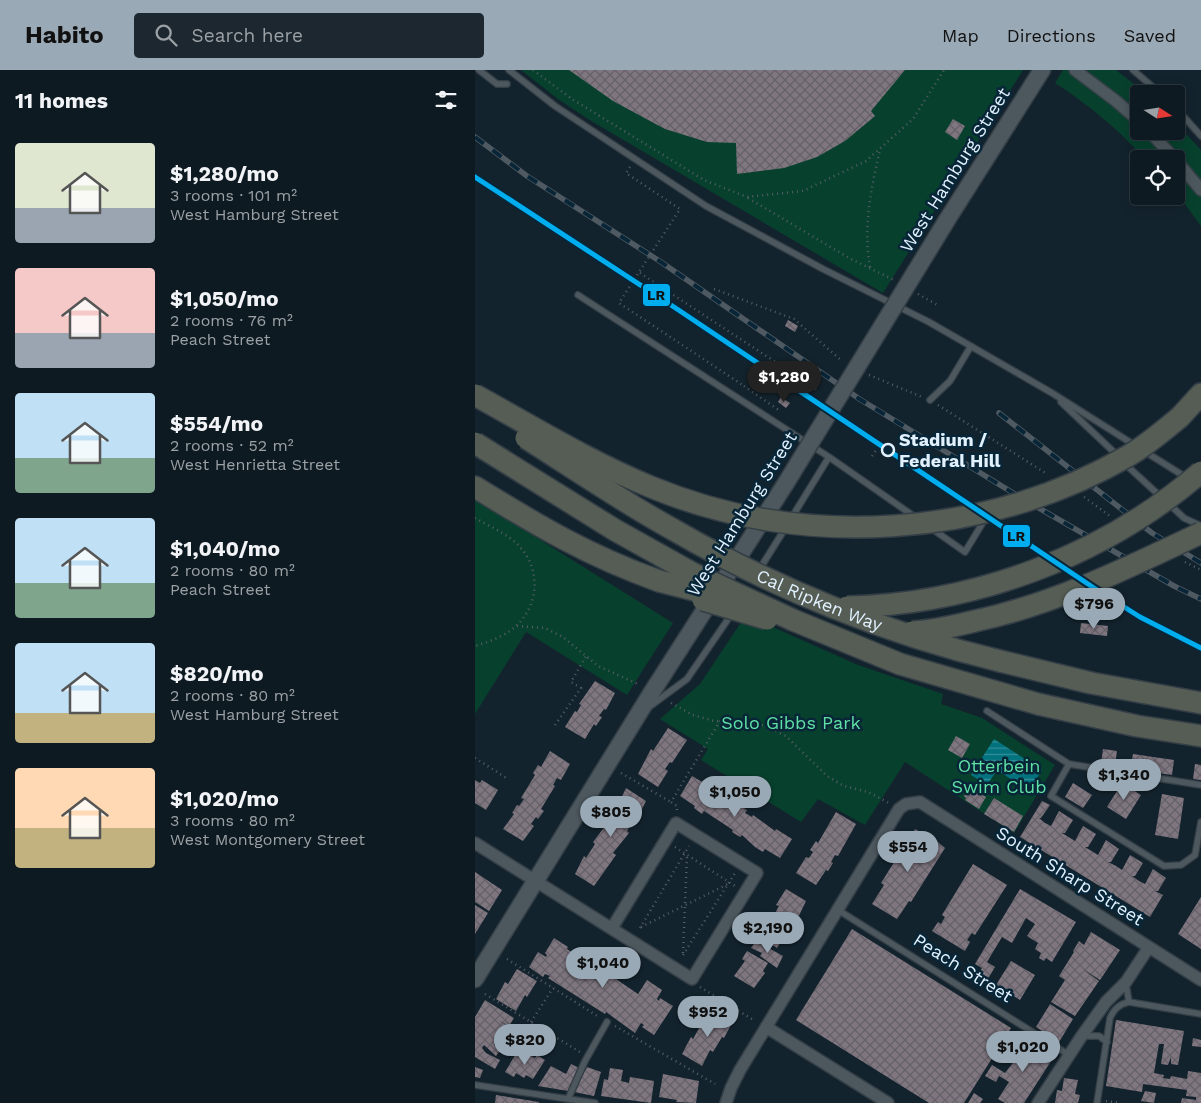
<!DOCTYPE html>
<meta charset="utf-8">
<style>
body{margin:0;font-family:"Work Sans",sans-serif;background:#1c272f;color:#f1f3f6;height:100vh;display:flex;flex-direction:column;font-size:19px;white-space:nowrap}
*{box-sizing:border-box;margin:0}
p{font-size:16px;color:#9ba1a5}
.icon{flex:none;width:28px;height:28px;fill:none;stroke:currentColor;stroke-width:2;stroke-linecap:round;stroke-linejoin:round}
.map{position:relative;flex:1;overflow:hidden}
.sheet{display:flex;flex-direction:column;background:#0e1a22;width:475px}
.sheet>*{flex:none}
.needle{width:32px;rotate:102deg}
.fabs{position:absolute;left:655px;top:15px;display:grid;gap:10px}
.fabs a{display:grid;place-items:center;width:55px;height:55px;border-radius:5px;background:#0e1a22;box-shadow:0 2px 12px #0003,0 0 0 1px #2e3840;font-size:25px}
.price{position:absolute;translate:-50% -42px;padding:0 11px;border-radius:18px;background:#99a9b5;color:#111;font-size:16px;line-height:32px;filter:drop-shadow(0 1px 2px #0008)}
.price::after{content:'';position:absolute;left:50%;top:30px;width:15px;height:11px;margin-left:-8px;background:inherit;clip-path:polygon(0 0,100% 0,50% 100%)}
.price.selected{background:#222;color:#fff}
ul{padding:0;list-style:none}
li{display:flex;align-items:center;gap:15px;height:125px;padding:0 15px}
li span{display:grid;place-items:center;flex:none;width:140px;height:100px;border-radius:5px;color:#555}
li>.icon{margin-inline-start:auto}
span .icon{width:60px;height:60px;fill:#fffc;stroke-width:1}
li b{font-size:21px}
h2{display:flex;justify-content:space-between;align-items:center;height:60px;padding:0 15px;font-size:21px}
header{display:flex;align-items:center;gap:30px;box-sizing:border-box;height:70px;padding:0 25px;background:#99a9b5;color:#111}
header strong{font-size:24px}
nav{display:flex;gap:28px;margin-inline-start:auto;font-size:18px}
.search{width:350px;height:45px;background:#1c272f;display:flex;align-items:center;gap:12px;box-sizing:border-box;padding:0 18px;border-radius:5px;color:#9ba1a5;font-size:19px}
main{display:flex;flex:1;min-height:0}
.map>svg:first-child{display:block}
.green{fill:#07412d}
.water{fill:url(#water-rules)}
.building{fill:url(#building-cross-hatch)}
.lines{fill:none;stroke-linecap:round;stroke-linejoin:round}
.lane-casing{stroke:#343e46;stroke-width:8}
.street-casing{stroke:#343e46;stroke-width:14}
.secondary-casing{stroke:#343e46;stroke-width:19}
.highway-casing{stroke:#343e46;stroke-width:24}
.path{stroke:#545e66;stroke-width:2.5;stroke-dasharray:1 4;stroke-linecap:butt}
.lane{stroke:#4c575e;stroke-width:5.5}
.street{stroke:#4c575e;stroke-width:11}
.secondary{stroke:#4c575e;stroke-width:16}
.highway{stroke:#555d55;stroke-width:21}
.rail-casing{stroke:#4e5961;stroke-width:5.5}
.rail{stroke:#082638;stroke-width:4;stroke-dasharray:11;stroke-linecap:butt}
.secondary-bridge-casing{stroke:#343e46;stroke-width:19;stroke-linecap:butt}
.highway-bridge-casing{stroke:#343e46;stroke-width:24;stroke-linecap:butt}
.path-bridge{stroke:#545e66;stroke-width:2.5;stroke-dasharray:1 4;stroke-linecap:butt}
.secondary-bridge{stroke:#4c575e;stroke-width:16}
.highway-bridge{stroke:#555d55;stroke-width:21}
.rail-1-casing{stroke:#082638;stroke-width:9}
.rail-1{stroke:#00aeef;stroke-width:5}
.stop-dot{fill:#082638;stroke:#e1f1fe;stroke-width:2.5}
.labels{text-anchor:middle;stroke-width:5;stroke-linejoin:round;paint-order:stroke}
.street-label{font-size:18px;fill:#e1f1fe;stroke:#082638}
.stop-label{font-size:18px;font-weight:bold;fill:#e1f1fe;stroke:#082638;text-anchor:start}
.park-label{font-size:18px;fill:#5fe1a5;stroke:#082638}
.line-badge{stroke:#082638;stroke-width:2}
.pale-badge-label{font-size:14px;text-anchor:middle;font-weight:bold;fill:#111}
</style>
<header>
<strong>Habito</strong>
<div class="search"><svg class="icon" aria-label="search" viewBox="0 0 24 24"><circle cx="10" cy="10" r="6"/><path d="M15 15l6 6"/></svg>Search here</div>
<nav><a>Map</a><a>Directions</a><a>Saved</a></nav>
</header>
<main>
<section class="sheet">
<h2>11 homes<svg class="icon" aria-label="filters" viewBox="0 0 24 24"><path d="M4 7h16M4 17h16"/><circle cx="9" cy="7" r="2"/><circle cx="15" cy="17" r="2"/></svg></h2>
<ul>
<li><span style="background:linear-gradient(#dfe7d0 65%,#9aa5b1 0)"><svg class="icon" aria-label="home" viewBox="0 0 24 24"><path d="M3 11l9-7 9 7M6 9v11h12V9"/></svg></span><div><b>$1,280/mo</b><p>3 rooms · 101 m²</p><p>West Hamburg Street</p></div></li>
<li><span style="background:linear-gradient(#f6c9c9 65%,#9aa5b1 0)"><svg class="icon" aria-label="home" viewBox="0 0 24 24"><path d="M3 11l9-7 9 7M6 9v11h12V9"/></svg></span><div><b>$1,050/mo</b><p>2 rooms · 76 m²</p><p>Peach Street</p></div></li>
<li><span style="background:linear-gradient(#bfe0f5 65%,#7fa58c 0)"><svg class="icon" aria-label="home" viewBox="0 0 24 24"><path d="M3 11l9-7 9 7M6 9v11h12V9"/></svg></span><div><b>$554/mo</b><p>2 rooms · 52 m²</p><p>West Henrietta Street</p></div></li>
<li><span style="background:linear-gradient(#bfe0f5 65%,#7fa58c 0)"><svg class="icon" aria-label="home" viewBox="0 0 24 24"><path d="M3 11l9-7 9 7M6 9v11h12V9"/></svg></span><div><b>$1,040/mo</b><p>2 rooms · 80 m²</p><p>Peach Street</p></div></li>
<li><span style="background:linear-gradient(#bfe0f5 70%,#c2b280 0)"><svg class="icon" aria-label="home" viewBox="0 0 24 24"><path d="M3 11l9-7 9 7M6 9v11h12V9"/></svg></span><div><b>$820/mo</b><p>2 rooms · 80 m²</p><p>West Hamburg Street</p></div></li>
<li><span style="background:linear-gradient(#ffd9b3 60%,#c2b280 0)"><svg class="icon" aria-label="home" viewBox="0 0 24 24"><path d="M3 11l9-7 9 7M6 9v11h12V9"/></svg></span><div><b>$1,020/mo</b><p>3 rooms · 80 m²</p><p>West Montgomery Street</p></div></li>
</ul>
</section>
<div class="map">
<svg width="726" height="1033" viewBox="0 0 726 1033">
<defs>
<pattern id="water-rules" width="6" height="5" patternUnits="userSpaceOnUse" patternTransform="scale(1.25)"><rect width="6" height="5" fill="#02727e"/><path d="M0 2.5h6" fill="none" stroke="#338d98"/></pattern>
<pattern id="building-cross-hatch" width="8" height="8" patternUnits="userSpaceOnUse" patternTransform="scale(1.25)"><rect width="8" height="8" fill="#807680"/><path d="M0 0l8 8M0 8l8-8" fill="none" stroke="#656169"/></pattern>
</defs>
<rect width="100%" height="100%" fill="#13232d"/>
<path class="green" d="M46,0H548L408,223L113,49L83,29Z
M588,0H641L672,24H664V61H701V53L726,80V156L701,122V89H670C643,59 614,35 580,13Z
M0,429L198,553L152,625L51,562L0,644Z
M271,545L383,595L468,624L466,634L507,648L580,695L539,763L430,692L390,755L343,729L326,752L226,690L233,679L185,649L225,614Z"/>
<path class="water" d="M519,669L567,700L554,721L522,700L512,715L496,705Z"/>
<path class="building" d="M94,0H430L396,41L400,46L370,71L342,87L309,98L262,104L261,73L232,72L190,59L138,31Z
M478,49L490,56L482,70L470,62Z
M313,250L323,256L320,262L310,256Z
M306,327L315,333L311,338L303,332Z
M606,553L633,556L632,566L605,563Z
M120,611L140,623L131,640L129,639L124,646L127,647L121,656L119,654L110,669L90,657L100,641L102,642L106,635L104,634Z
M193,658L212,670L197,693L195,692L190,699L193,701L183,717L163,704L176,679L178,681Z
M481,666L495,674L487,688L473,680Z
M628,679L642,681L640,695L626,693Z
M75,681L95,694L86,710L82,708L78,715L80,716L66,739L69,741L63,749L61,747L56,754L59,756L48,771L28,759L39,744L37,743L42,735L44,736L49,729L46,728L60,705L58,703L63,695L66,697Z
M658,684L699,690L697,705L655,699Z
M720,694L726,695V710L718,709Z
M217,706L234,716L232,719L238,723L240,720L272,740L270,743L277,747L278,745L300,761L301,759L317,769L305,788L290,779L288,782L280,777L267,765L265,767L257,762L258,760L229,741L227,744L219,738L220,736L205,726Z
M0,710L5,713L7,710L23,720L11,740L0,733Z
M598,713L617,725L608,738L590,727Z
M647,713L666,725L651,749L632,737Z
M495,717L511,727L504,739L490,730L491,728L489,726Z
M151,718L171,731L159,755L156,753L152,761L154,763L138,783L141,785L119,816L100,804L109,786L111,788L120,774L118,772L134,751L132,749L137,741L139,742L143,735Z
M687,724L709,728L703,769L680,765Z
M519,728L548,746L539,762L509,744Z
M567,731L575,735L566,748H564L570,753L576,756L584,741L598,750L590,763H587L600,771L608,756L621,764L613,777H610L623,785L631,770L644,779L636,792H633L641,796L647,800L655,785L668,793L660,806H657L664,811L670,814L678,799L691,808L683,821H680L688,825L675,847L545,767Z
M361,742L381,754L363,786L360,785L356,792L358,793L353,801L351,800L341,815L321,803L331,787L334,788L338,782L335,780L341,771L343,773Z
M440,759L451,765L452,763L470,778L436,832L434,831L422,849L397,834L409,815L406,813Z
M498,794L532,815L500,865L497,863L492,870L495,872L490,881L457,861L463,852L466,854L470,847L467,845Z
M0,802L27,820L14,841L0,832Z
M311,819L331,831L319,856L317,855L302,878L282,865L297,842L300,843L304,836L301,835Z
M545,819L601,852L577,892L571,888L569,891L564,888L566,883L560,879L563,873L552,866L560,854L551,848L537,873L527,867L512,892L520,897L510,914L500,909L507,898L500,894Z
M726,827V879L703,864Z
M0,835L13,843L0,864Z
M377,859L536,958L489,1033H454L321,950Z
M616,862L645,880L625,910L608,899L624,911L600,946L576,932L590,910L584,906L599,882L598,881L604,871L609,875Z
M79,868L93,877L92,879L105,888L107,886L163,924L172,910L187,920L182,929L184,931L185,928L198,936L179,965L167,957L169,955L166,953L160,963L131,942L130,944L73,908L75,906L70,904L68,907L54,897L63,882L71,887L72,885L70,883Z
M281,871L308,886L302,898L285,886L287,883L276,878Z
M272,881L293,893L288,901L290,903L279,918L259,906L270,891L267,889Z
M536,891L560,905L545,930L521,915Z
M42,899L62,911L52,927L50,925L41,941L21,929L30,912L33,914Z
M10,930L39,948L34,956L23,950L31,955L19,975L26,979L21,986L9,975L7,978L11,983L25,990L20,999L0,987V947Z
M575,934L598,949L584,972L561,957Z
M238,939L258,951L249,968L247,967L238,982L235,980L227,996L207,984L216,967L218,969L227,953L230,955Z
M641,950L709,961L703,995L696,994V987L693,995L686,994L689,974H684L679,1003L689,1005L688,1008L695,1009L696,1006L712,1009L713,1001L726,1003V1033H706L707,1028L721,1030V1027L711,1026L712,1020L668,1014L667,1022L631,1016Z
M718,968L726,970V977L717,976Z
M555,969L580,985L549,1033H530L523,1029L534,1012L524,1006L521,1012L510,1006L517,995L530,1003L545,984L541,981L546,974L550,977Z
M42,982L50,987L53,984L60,988L62,985L70,990L58,1009L51,1005L49,1008L41,1003L39,1007L30,1002Z
M96,994L104,998L93,1021L63,1016L76,996L91,1004Z
M0,997L8,1000L5,1008L0,1007Z
M112,997L126,1002L119,1026L99,1022Z
M135,998L148,1000L146,1011L154,1013L155,1007L179,1011L176,1033L126,1026L129,1009L133,1010Z
M188,1004L224,1011L221,1033L201,1032L202,1030L184,1027Z
M589,1008L603,1010L600,1024L605,1025L603,1033H580L582,1020L587,1021Z
M670,1021L681,1023L679,1033L666,1031Z
M499,1023L508,1029L505,1033H493Z
M21,1025L64,1032V1033H20Z"/>
<g class="lines">
<defs>
<path id="lane" d="M4,0L22,14H32
M34,0L80,36L231,136L348,199L454,252L577,323L661,376
M658,0L686,24
M701,38L726,66
M103,225L354,387L440,447
M455,330L475,311L496,276
M586,332L643,386
M669,381L712,408
M649,393L686,427
M693,433L709,448L726,456
M317,447L354,387
M456,458L490,482L507,454
M284,500L311,457
M174,637L212,609L258,542
M512,641L594,694
M726,715L594,694L576,726L689,796L706,795L720,785L726,752
M363,840L594,985
M651,914L654,932L726,944
M608,966H624L632,972
M0,1015L120,1033
M93,1029L110,991L132,952
M622,1033L635,948C639,939 644,934 654,932"/>
<path id="street" d="M600,0L641,31L664,51
M674,61L700,89
M701,90L726,120
M0,773L217,909L282,803L201,753L137,858
M291,957L413,1033
M251,1033L256,1018L265,1000L424,739L431,734L445,732L726,910
M563,1033L606,967L631,932L651,912L674,877"/>
<path id="secondary" d="M472,150L567,0
M0,909L177,622L311,413"/>
<path id="highway" d="M705,347L726,324
M0,417C63,456 114,486 184,511
M525,591L616,613L726,633
M563,634L662,656L726,666"/>
</defs>
<use href="#lane" class="lane-casing"/>
<use href="#street" class="street-casing"/>
<use href="#secondary" class="secondary-casing"/>
<use href="#highway" class="highway-casing"/>
<path class="path" d="M58,0L97,29L229,110L272,127L328,121L391,91L438,49L469,0
M273,128L374,188L419,210
M395,197C388,158 396,118 405,80
M165,203L343,320
M239,219L319,249L367,291
M443,224L464,236
M394,305L447,327
M269,316L305,341
M463,335L572,404
M397,386L406,373
M609,427L635,446
M0,448C14,456 35,465 45,477C66,500 64,535 41,556C31,566 13,572 0,576
M710,492L726,500
M42,556L70,558L88,567L123,596L163,614
M196,633L218,645L239,651L270,652L291,656L311,666L352,706L369,716L393,722L414,733
M80,655L106,618L96,612L111,586
M0,688L33,709
M146,703L196,732
M202,740V736L196,732L245,651
M200,777L260,816
M166,857L253,814
M165,858L214,776
M208,883L212,785
M208,885L260,803
M32,889L124,947
M225,917L280,951
M10,924L105,982
M56,952L78,918
M140,956L240,1014
M631,1031L646,1033"/>
<use href="#lane" class="lane"/>
<use href="#street" class="street"/>
<use href="#secondary" class="secondary"/>
<use href="#highway" class="highway"/>
<defs>
<path id="rail" d="M0,67L52,106L186,192L386,330L543,426L699,516L726,529
M524,343L677,463L726,493"/>
</defs>
<use href="#rail" class="rail-casing"/>
<use href="#rail" class="rail"/>
<defs>
<path id="secondary-bridge" d="M311,413L472,150"/>
<g id="highway-bridge">
<path d="M0,325C58,357 115,392 176,417C328,480 511,468 653,386C672,375 688,361 705,347"/>
<path id="s1" d="M51,368C100,399 148,432 199,460C299,518 412,564 525,591"/>
<path d="M0,373L140,460L217,503L318,550L425,594L563,634"/>
<path d="M184,511L247,527"/>
<path d="M228,530L292,549"/>
<path d="M372,537C500,534 629,486 726,402"/>
<path d="M437,562C458,561 480,556 500,551C580,534 652,498 726,463"/>
</g>
</defs>
<use href="#secondary-bridge" class="secondary-bridge-casing"/>
<use href="#highway-bridge" class="highway-bridge-casing"/>
<path class="path-bridge" d="M155,97L151,103L205,139L144,233L269,316"/>
<use href="#secondary-bridge" class="secondary-bridge"/>
<use href="#highway-bridge" class="highway-bridge"/>
<defs>
<path id="rail-1" d="M0,107L202,239L619,518L665,547L726,578"/>
</defs>
<use href="#rail-1" class="rail-1-casing"/>
<use href="#rail-1" class="rail-1"/>
</g>
<circle class="stop-dot" cx="413" cy="380" r="6"/>
<g class="labels">
<g class="street-label">
<text transform="translate(480 100) rotate(-58)" y="6">West Hamburg Street</text>
<text transform="translate(267 444) rotate(-58)" y="6">West Hamburg Street</text>
<text dy="6" stroke="none"><textPath href="#s1" startOffset="336">Cal Ripken Way</textPath></text>
<text transform="translate(595 806) rotate(32)" y="6">South Sharp Street</text>
<text transform="translate(488 898) rotate(32)" y="6">Peach Street</text>
</g>
<g class="stop-label">
<text x="424" y="376">Stadium /<tspan x="424" dy="21">Federal Hill</tspan></text>
</g>
<g class="park-label">
<text x="316" y="659">Solo Gibbs Park</text>
<text x="524" y="702">Otterbein<tspan x="524" dy="21">Swim Club</tspan></text>
</g>
</g>
<g class="line-badge">
<rect x="167" y="213" width="29" height="24" rx="5" fill="#00aeef"/>
<rect x="527" y="454" width="29" height="24" rx="5" fill="#00aeef"/>
</g>
<g class="pale-badge-label">
<text x="181" y="230">LR</text>
<text x="541" y="471">LR</text>
</g>
</svg>
<div class="fabs">
<a><svg class="needle" viewBox="-14 -14 28 28"><path d="M0-13l5 13h-10z" fill="#e53935"/><path d="M0 13l5-13h-10z" fill="#9ba1a5"/></svg></a>
<a><svg class="icon" aria-label="locate" viewBox="0 0 24 24"><circle cx="12" cy="12" r="6"/><path d="M12 2v4M12 18v4M2 12h4M18 12h4"/></svg></a>
</div>
<b class="price selected" style="left:309px;top:333px">$1,280</b>
<b class="price" style="left:619px;top:560px">$796</b>
<b class="price" style="left:649px;top:731px">$1,340</b>
<b class="price" style="left:260px;top:748px">$1,050</b>
<b class="price" style="left:136px;top:768px">$805</b>
<b class="price" style="left:433px;top:803px">$554</b>
<b class="price" style="left:293px;top:884px">$2,190</b>
<b class="price" style="left:128px;top:919px">$1,040</b>
<b class="price" style="left:233px;top:968px">$952</b>
<b class="price" style="left:50px;top:996px">$820</b>
<b class="price" style="left:548px;top:1003px">$1,020</b>
</div>
</main>
